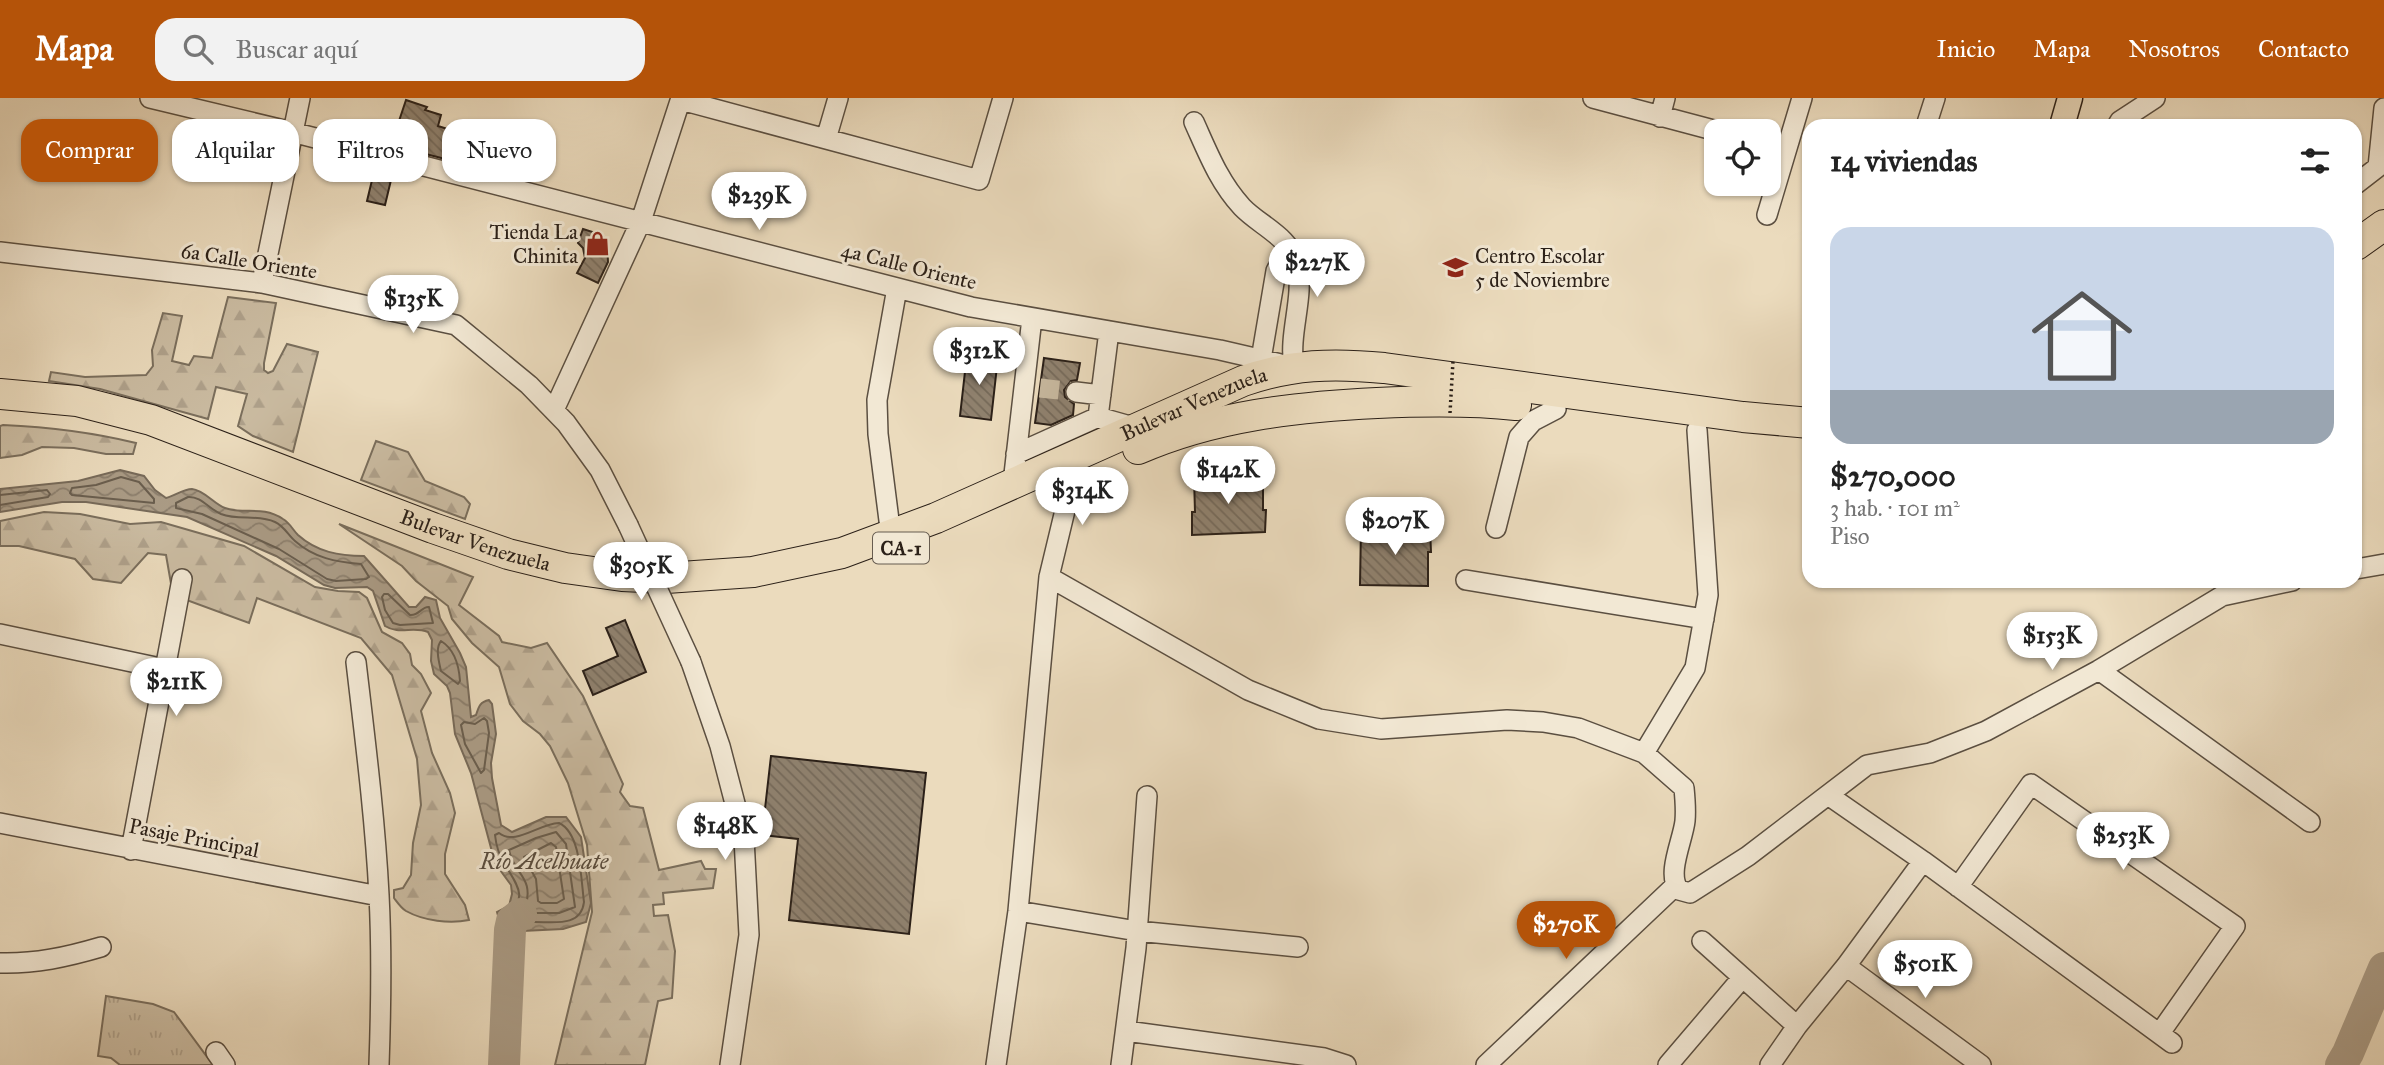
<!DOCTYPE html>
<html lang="es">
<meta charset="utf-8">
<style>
body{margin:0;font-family:"IM FELL Great Primer",serif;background:#f2f2f2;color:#222;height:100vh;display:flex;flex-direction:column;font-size:26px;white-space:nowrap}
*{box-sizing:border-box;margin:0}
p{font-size:23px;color:#767676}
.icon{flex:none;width:38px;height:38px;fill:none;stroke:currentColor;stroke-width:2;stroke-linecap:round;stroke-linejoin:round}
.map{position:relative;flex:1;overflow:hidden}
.details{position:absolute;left:1802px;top:21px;width:560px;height:469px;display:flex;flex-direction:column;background:#fff;border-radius:21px;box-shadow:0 2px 5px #0004}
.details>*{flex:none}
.hud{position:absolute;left:21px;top:21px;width:665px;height:63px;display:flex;gap:14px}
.fabs{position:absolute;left:1704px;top:21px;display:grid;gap:14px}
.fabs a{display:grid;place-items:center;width:77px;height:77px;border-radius:14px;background:#fff;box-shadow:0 2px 5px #0004;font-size:35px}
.price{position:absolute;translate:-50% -60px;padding:0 16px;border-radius:24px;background:#fff;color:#222;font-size:23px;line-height:46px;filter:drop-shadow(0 2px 4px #0008)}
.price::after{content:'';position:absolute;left:50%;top:42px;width:21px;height:16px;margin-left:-10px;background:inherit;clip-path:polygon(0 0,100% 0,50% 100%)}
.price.selected{background:#b45309;color:#fff}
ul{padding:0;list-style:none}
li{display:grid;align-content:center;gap:14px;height:371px;padding:0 28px}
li+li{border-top:2px solid #e0e0e0}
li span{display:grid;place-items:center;height:217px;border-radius:21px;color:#555}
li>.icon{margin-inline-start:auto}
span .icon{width:126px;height:126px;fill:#fffc;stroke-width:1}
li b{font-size:30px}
h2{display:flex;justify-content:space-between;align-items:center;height:84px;padding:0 28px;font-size:30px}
.pill{padding:0 24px;border-radius:21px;background:#fff;box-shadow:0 2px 5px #0004;font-size:24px;line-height:63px}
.pill.selected{background:#b45309;color:#fff}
header{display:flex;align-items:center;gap:42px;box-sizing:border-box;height:98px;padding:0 35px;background:#b45309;color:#fff}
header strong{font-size:33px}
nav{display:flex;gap:38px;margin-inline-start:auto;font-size:24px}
.search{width:490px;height:63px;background:#f2f2f2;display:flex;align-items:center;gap:18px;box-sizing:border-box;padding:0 24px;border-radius:21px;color:#767676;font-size:26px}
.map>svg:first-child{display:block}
.grass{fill:url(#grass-tufts);stroke:#7a6e5c;stroke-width:2}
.forest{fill:url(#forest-firs);stroke:#7a6e5c;stroke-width:2}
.water{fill:url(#water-waves);stroke:#776a59;stroke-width:2}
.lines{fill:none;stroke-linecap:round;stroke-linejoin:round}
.shore{stroke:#6a5e4e;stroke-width:2}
.river{stroke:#aa9b85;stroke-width:32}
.building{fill:url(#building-back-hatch);stroke:#2b2018;stroke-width:2}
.minor-tunnel{stroke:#c5b69c;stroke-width:19;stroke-dasharray:19 10;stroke-linecap:butt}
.minor-casing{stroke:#5b4f41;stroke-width:22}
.major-casing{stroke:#2b2018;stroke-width:27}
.highway-casing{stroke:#2b2018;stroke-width:32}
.minor{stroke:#f2e8d4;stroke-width:19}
.major{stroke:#ebdbbd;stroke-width:24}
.highway{stroke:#ebdbbd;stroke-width:30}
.minor-bridge-casing{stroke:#5b4f41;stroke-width:22;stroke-linecap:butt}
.path-bridge{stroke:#2b2018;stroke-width:3.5;stroke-dasharray:2 3.5;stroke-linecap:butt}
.minor-bridge{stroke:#f2e8d4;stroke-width:19}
.labels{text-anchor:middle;stroke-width:6;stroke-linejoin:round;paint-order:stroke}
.shield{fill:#f2e8d4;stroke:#675c50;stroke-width:2}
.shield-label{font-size:19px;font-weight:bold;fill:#2b2018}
.poi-label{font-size:21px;fill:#2b2018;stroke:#f2e8d4;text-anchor:end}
.street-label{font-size:21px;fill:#2b2018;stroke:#f2e8d4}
.water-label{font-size:23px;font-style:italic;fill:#574b3e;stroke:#f2e8d4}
</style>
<header>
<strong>Mapa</strong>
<div class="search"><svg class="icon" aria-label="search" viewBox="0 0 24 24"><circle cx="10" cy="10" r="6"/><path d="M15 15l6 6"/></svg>Buscar aquí</div>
<nav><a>Inicio</a><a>Mapa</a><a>Nosotros</a><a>Contacto</a></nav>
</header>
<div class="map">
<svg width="2384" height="967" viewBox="0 0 2384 967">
<defs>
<pattern id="grass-tufts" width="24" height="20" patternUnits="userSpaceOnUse" patternTransform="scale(1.75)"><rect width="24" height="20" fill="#cabba1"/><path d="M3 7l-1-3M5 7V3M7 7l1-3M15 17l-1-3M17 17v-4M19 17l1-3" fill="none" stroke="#aea08a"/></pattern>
<pattern id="forest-firs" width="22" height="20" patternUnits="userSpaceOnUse" patternTransform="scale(1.75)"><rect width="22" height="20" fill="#cabba1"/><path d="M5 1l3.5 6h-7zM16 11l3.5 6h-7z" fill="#aea08a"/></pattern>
<pattern id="water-waves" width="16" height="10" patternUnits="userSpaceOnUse" patternTransform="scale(1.75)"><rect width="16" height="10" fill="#aa9b85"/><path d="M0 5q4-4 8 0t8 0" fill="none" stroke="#8b7e6c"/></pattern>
<pattern id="building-back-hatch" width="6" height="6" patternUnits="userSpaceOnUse" patternTransform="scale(1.75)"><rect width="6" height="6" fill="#8f816e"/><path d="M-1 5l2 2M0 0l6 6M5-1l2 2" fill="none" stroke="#756959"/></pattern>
</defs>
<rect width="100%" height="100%" fill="#ebdbbd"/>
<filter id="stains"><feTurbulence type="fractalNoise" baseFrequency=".00286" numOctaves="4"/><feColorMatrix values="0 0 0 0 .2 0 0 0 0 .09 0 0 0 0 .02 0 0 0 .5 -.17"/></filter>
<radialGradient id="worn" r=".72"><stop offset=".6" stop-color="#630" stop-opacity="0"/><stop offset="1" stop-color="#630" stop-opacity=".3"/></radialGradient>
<path class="grass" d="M106,898L153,906L174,914L213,967H120L111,960L98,958Z"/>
<path class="forest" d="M228,199L276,205L264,265V272L268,275L273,273L287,246L318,254L293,354L253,338L238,328L247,296L216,289L208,321L100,291L49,283L51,274L85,279L146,277L153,268L152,252L163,215L182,218L172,263L189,267L194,258L212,260Z
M3,327C49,329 91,334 136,345L133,356H106L74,350L42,349L22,357L0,360V328Z
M376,343L408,354L425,383L464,399L470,406L465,421L361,382Z
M44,414L80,416L130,426L161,424L244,448L315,489L338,493L359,494L367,500L382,534L402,545L410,556L412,567L421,576L431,595L421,613L432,655L450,695L455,715L445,756V776L465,807L469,822C450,826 424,823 406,813C401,810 397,804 394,800V792L403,790L411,777L413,745L421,707L417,661L392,577L361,540L257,500L249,525L173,497L166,457L148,455L121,485L93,481L75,461L19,448H0V423Z
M339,426L473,479L459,507L499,538L502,544L531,550L547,545L583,598L623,686L620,694L630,708L643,710L659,772L701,763L705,771H716L713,790L663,795L664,806L653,807L654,818L668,817L675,853L672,900L658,903L645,967H555L592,814L587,747L568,685L550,648L540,636L523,623L510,606L499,569L472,545L452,521L448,508L416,483L402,468Z"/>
<path class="water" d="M120,372L144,378L155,392L166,400C175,398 183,391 192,391C204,392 214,406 225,410C245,417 261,407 283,421C290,425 292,431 298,437C317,454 339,458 364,458L409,509H416L425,499L436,502L440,520L460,555L466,569L471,619L476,617C479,608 480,604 489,602L492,606L496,636L491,665L492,680L501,727L512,734L546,719H566L581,739L591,805L586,824L563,831L522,833L509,855L497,814L509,808L512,796L511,787L495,765L471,675L455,636L450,595L447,588L434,576L431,563L432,542L428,534C413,528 399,537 385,528L373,493L367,489L335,490L324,487L276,458L187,419L86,404H62L0,414V391L78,383Z"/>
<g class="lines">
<path class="shore" d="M121,379L139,384L154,401V405L72,397L70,395L72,390L96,387Z
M0,397L47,392L50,396L48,399L0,407
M188,399C201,398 209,411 221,416C239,423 257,416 275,424C284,428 288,437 295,443C314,460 336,464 361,466L369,479L366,481L336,483L327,481L279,451L202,416L176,410V405Z
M384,496H388L410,517C419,518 422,508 429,509L433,525L400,527L393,525L385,512L382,499Z
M441,543C454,551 459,568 460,583L458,586L441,573C439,564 435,550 441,543Z
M484,620L487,623L489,635L484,672L481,675L465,646L461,627L464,624L475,626Z
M559,725C581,735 581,782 584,804C581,831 550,823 531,824C522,824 516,829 510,832L505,819C530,800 517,787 504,765C499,757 496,746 495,737L499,735C515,748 538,726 559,725Z
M556,734L566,746L575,809L559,815H527L525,812C535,777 514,778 509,752L536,740Z
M551,745L556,749L564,801L557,805H541L538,803L536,781L524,759Z"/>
<path class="river" d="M504,967L510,832L512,823L521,816
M2341,967L2348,955L2384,870"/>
</g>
<path class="building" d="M406,2L427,9L425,12L441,17L438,28L511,51L503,76L391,47Z
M373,78L391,82L385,107L367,103Z
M583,131L602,137L607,143L608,164L598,185L577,175L585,160L583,150L578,145Z
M967,256L998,259L991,322L960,318Z
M1044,260L1080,265L1077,282L1071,283L1064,292L1065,299L1074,306L1073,317L1051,327L1035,325Z
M1194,379L1263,380V412H1266L1265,434L1192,437V414H1195Z
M1361,429L1430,431L1431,454H1428V488L1360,487Z
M625,522L646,574L593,597L583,573L618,558L606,530Z
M771,658L926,675L909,836L789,822L798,741L762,737Z"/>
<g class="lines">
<path class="minor-tunnel" d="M1040,290L1076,294"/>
<defs>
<path id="minor" d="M150,0L292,34L971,209L1220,252L1294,269C1288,235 1305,199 1297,167C1290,138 1260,128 1242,109C1219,84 1208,55 1194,24
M1593,0L1717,33
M681,2L979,82L1003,0
M1660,19L1665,0
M1927,25L1935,0
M2117,28L2120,23L2155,0
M826,41L838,0
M2356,86L2378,69L2384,10
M1767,117L1802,0
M0,154L262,185L456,227L529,287L566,325L600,372L628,427
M262,185L300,0
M1259,273L1276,173L1288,150
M1076,294L1101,297
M554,312L641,123L681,0
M1098,319L1109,233
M1016,356L1098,319L1137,330
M1013,385L1032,220
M1496,430L1519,339L1533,323L1556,311
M891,438L878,336L877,302L897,190
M2356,471L2384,466
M1049,479L1248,592L1319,621L1381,631L1507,622L1543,624L1578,630L1644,655L1684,690C1685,700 1686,712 1685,723C1683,742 1666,776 1679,792L1690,795L1748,758L1867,667L1930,655L1986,633L2099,572L2222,498L2292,483
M1466,482L1704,521
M0,536L165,571
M356,564C365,641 375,719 379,797C382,854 381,910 379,967
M691,564L720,648L744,740L749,837L730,967
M2099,572L2310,724
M1644,655L1695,570L1708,497L1697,332
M1828,697L1923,763L2172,945
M0,725L379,798
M131,752L182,481
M1958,789L2031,686L2235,828L2160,935
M1018,813L1137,833L1298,849
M1702,843L1797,928
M0,865C35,866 67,859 101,849
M1846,868L1981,967
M1126,933L1324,960L1346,967
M216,954L225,967
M996,967L1018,813L1049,479L1067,404L1066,391L1063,383
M1121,967L1136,850L1147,698
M1486,967L1675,788
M1668,967L1742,880
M1770,967L1797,928L1846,868L1923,763"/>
<path id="major" d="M2062,28L2070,0"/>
<g id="highway">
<path d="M2356,147L2384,127"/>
<path id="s1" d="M0,296L77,303L151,322L433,430L508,456L565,470L622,478L666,480L753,474L842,455L936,420L1243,283C1292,266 1333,265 1384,270L1743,319L1810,325"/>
<path d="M1138,351C1214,318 1295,309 1377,305C1424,303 1469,302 1516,307"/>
</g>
</defs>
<use href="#minor" class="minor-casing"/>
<use href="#major" class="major-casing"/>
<use href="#highway" class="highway-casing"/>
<use href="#minor" class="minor"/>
<use href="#major" class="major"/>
<use href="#highway" class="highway"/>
<defs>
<path id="minor-bridge" d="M628,427L691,564"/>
</defs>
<use href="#minor-bridge" class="minor-bridge-casing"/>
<path class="path-bridge" d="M1450,315L1453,263"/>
<use href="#minor-bridge" class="minor-bridge"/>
</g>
<defs>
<symbol id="shop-bare" viewBox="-9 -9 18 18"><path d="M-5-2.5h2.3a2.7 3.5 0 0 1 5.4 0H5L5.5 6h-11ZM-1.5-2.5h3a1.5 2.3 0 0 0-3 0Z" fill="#8f2418" stroke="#f2e8d4" stroke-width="2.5" paint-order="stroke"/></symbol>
<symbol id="school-bare" viewBox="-9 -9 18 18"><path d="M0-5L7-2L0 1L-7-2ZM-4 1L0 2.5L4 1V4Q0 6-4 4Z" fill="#8f2418" stroke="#f2e8d4" stroke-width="2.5" paint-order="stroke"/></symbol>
</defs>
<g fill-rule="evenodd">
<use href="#shop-bare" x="580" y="128" width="35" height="35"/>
<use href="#school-bare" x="1438" y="152" width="35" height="35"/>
</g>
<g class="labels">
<rect class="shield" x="873" y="434.5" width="56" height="31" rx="5"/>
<g class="shield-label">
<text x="901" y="457">CA-1</text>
</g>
<g class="poi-label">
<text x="578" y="141">Tienda La<tspan x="578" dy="24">Chinita</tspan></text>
<text x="1475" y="165" text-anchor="start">Centro Escolar<tspan x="1475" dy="24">5 de Noviembre</tspan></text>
</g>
<g class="street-label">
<text transform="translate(249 163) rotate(9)" y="7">6a Calle Oriente</text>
<text transform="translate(909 168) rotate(14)" y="7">4a Calle Oriente</text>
<text dy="7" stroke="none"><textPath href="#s1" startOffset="1256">Bulevar Venezuela</textPath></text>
<text dy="7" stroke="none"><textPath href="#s1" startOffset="500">Bulevar Venezuela</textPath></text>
<text transform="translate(194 740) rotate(11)" y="7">Pasaje Principal</text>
</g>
<g class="water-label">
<text x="544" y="771">Río Acelhuate</text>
</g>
</g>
<rect width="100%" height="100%" filter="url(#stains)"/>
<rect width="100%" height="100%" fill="url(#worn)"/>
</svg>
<div class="fabs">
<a><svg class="icon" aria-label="locate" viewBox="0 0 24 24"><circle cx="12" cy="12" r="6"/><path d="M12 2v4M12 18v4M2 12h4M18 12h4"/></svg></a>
</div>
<b class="price" style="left:759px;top:134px">$239K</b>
<b class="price" style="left:1317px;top:201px">$227K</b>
<b class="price" style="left:413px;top:237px">$135K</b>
<b class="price" style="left:979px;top:289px">$312K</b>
<b class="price" style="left:1228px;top:408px">$142K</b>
<b class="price" style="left:1082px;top:429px">$314K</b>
<b class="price" style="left:1395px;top:459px">$207K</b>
<b class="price" style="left:641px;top:504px">$305K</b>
<b class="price" style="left:2052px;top:574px">$153K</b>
<b class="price" style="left:176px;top:620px">$211K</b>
<b class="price" style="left:725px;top:764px">$148K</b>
<b class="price" style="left:2123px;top:774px">$253K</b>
<b class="price selected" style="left:1566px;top:863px">$270K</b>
<b class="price" style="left:1925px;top:902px">$501K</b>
<div class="hud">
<a class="pill selected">Comprar</a>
<a class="pill">Alquilar</a>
<a class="pill">Filtros</a>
<a class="pill">Nuevo</a>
</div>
<section class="details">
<h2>14 viviendas<svg class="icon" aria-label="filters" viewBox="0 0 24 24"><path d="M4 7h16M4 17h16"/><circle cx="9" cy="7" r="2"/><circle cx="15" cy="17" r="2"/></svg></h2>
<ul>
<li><span style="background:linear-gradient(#c9d6e8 75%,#9aa5b1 0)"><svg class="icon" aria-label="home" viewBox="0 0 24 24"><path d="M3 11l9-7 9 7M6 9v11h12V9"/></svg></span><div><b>$270,000</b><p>3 hab. · 101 m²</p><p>Piso</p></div></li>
</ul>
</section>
</div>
